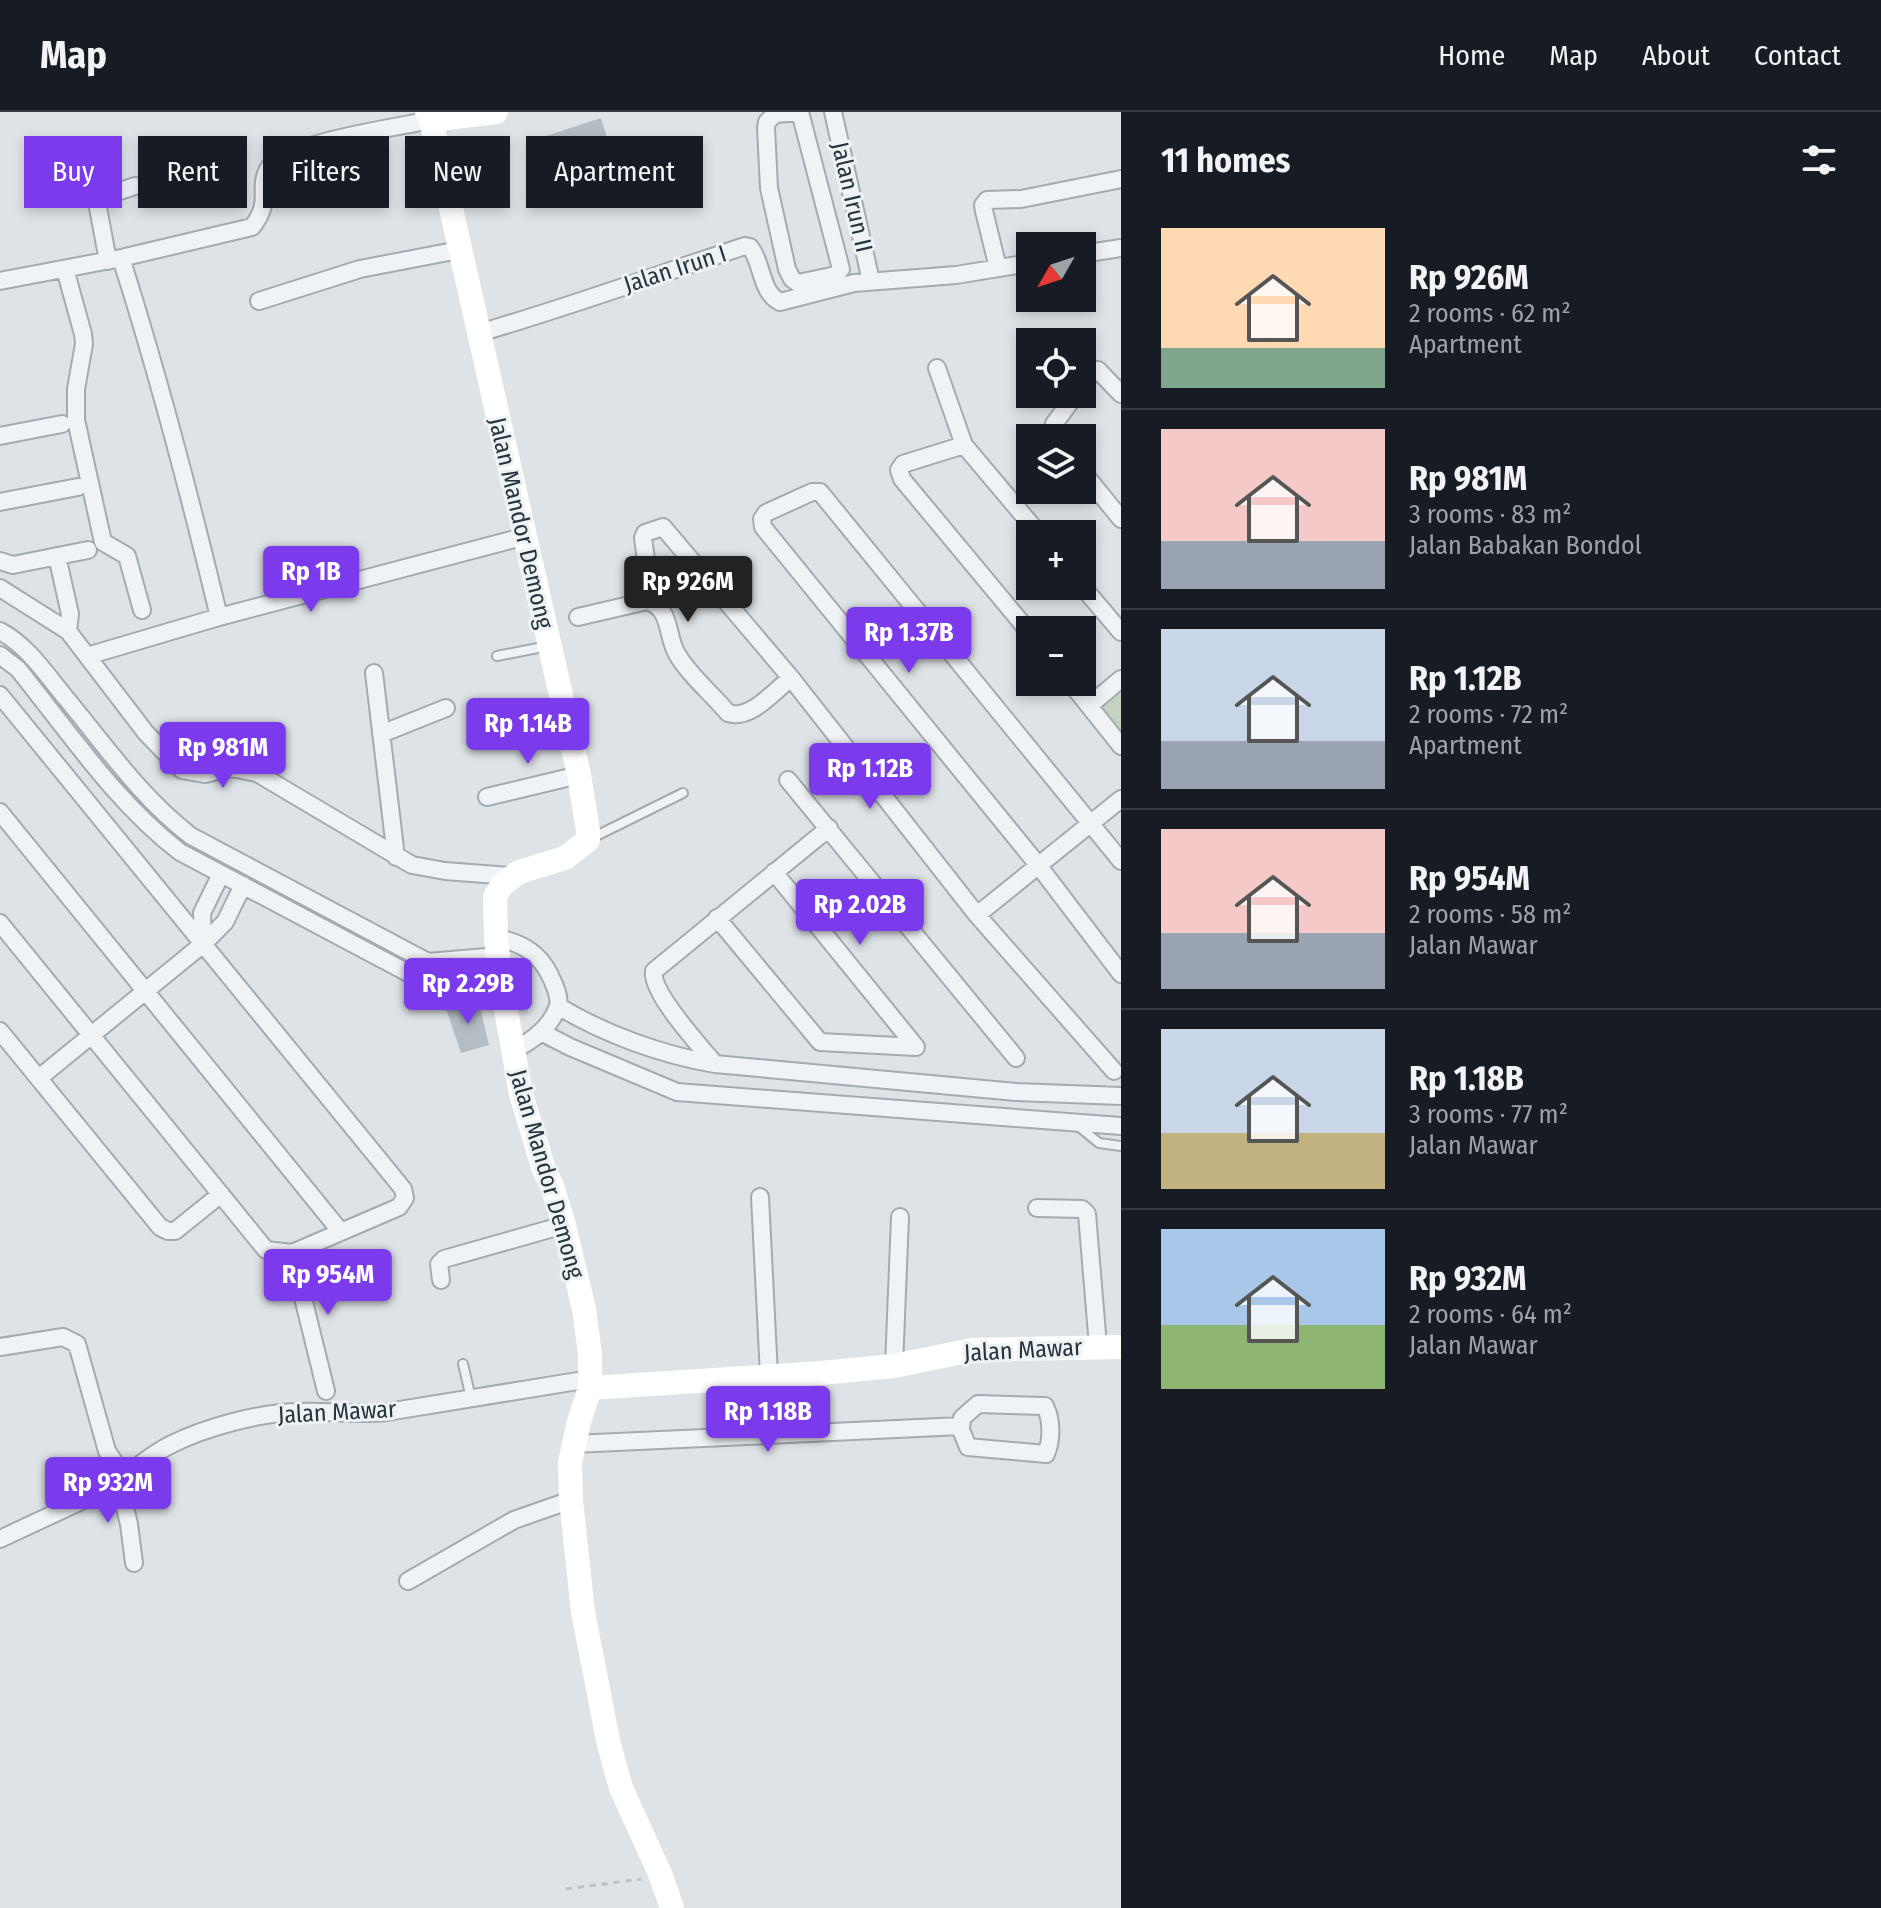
<!DOCTYPE html>
<meta charset="utf-8">
<style>
body{margin:0;font-family:"Fira Sans Condensed",sans-serif;background:#242831;color:#f1f3f6;height:100vh;display:flex;flex-direction:column;font-size:30px;white-space:nowrap}
*{box-sizing:border-box;margin:0}
p{font-size:26px;color:#9ea1a6}
.icon{flex:none;width:44px;height:44px;fill:none;stroke:currentColor;stroke-width:2;stroke-linecap:round;stroke-linejoin:round}
.map{position:relative;flex:1;overflow:hidden}
.sheet{display:flex;flex-direction:column;background:#171b24;width:760px}
.sheet>*{flex:none}
.banner{position:absolute;left:24px;top:24px;width:760px;height:72px;display:flex;gap:16px}
.needle{width:52px;rotate:231deg}
.tools{position:absolute;left:1016px;top:120px;display:grid;gap:16px}
.tools a{display:grid;place-items:center;width:80px;height:80px;border-radius:0px;background:#171b24;box-shadow:0 4px 12px #0003;font-size:40px}
.price{position:absolute;translate:-50% -68px;padding:0 18px;border-radius:8px;background:#7c3aed;color:#fff;font-size:26px;line-height:52px;filter:drop-shadow(0 2px 4px #0008)}
.price::after{content:'';position:absolute;left:50%;top:48px;width:24px;height:18px;margin-left:-12px;background:inherit;clip-path:polygon(0 0,100% 0,50% 100%)}
.price.active{background:#222;color:#fff}
ul{padding:0;list-style:none}
li{display:flex;align-items:center;gap:24px;height:200px;padding:0 40px}
li+li{border-top:2px solid #363941}
li span{display:grid;place-items:center;flex:none;width:224px;height:160px;border-radius:0px;color:#555}
li>.icon{margin-inline-start:auto}
span .icon{width:96px;height:96px;fill:#fffc;stroke-width:1}
li b{font-size:34px}
h2{display:flex;justify-content:space-between;align-items:center;height:96px;padding:0 40px;font-size:34px}
.tag{padding:0 28px;border-radius:0px;background:#171b24;box-shadow:0 4px 12px #0003;font-size:28px;line-height:72px}
.tag.active{background:#7c3aed;color:#fff}
header{display:flex;align-items:center;gap:48px;box-sizing:border-box;height:112px;padding:0 40px;background:#171b24;border-bottom:2px solid #363941}
header strong{font-size:38px}
nav{display:flex;gap:44px;margin-inline-start:auto;font-size:28px}
main{display:flex;flex:1;min-height:0}
.map>svg:first-child{display:block}
.green{fill:#c7d1bf}
.building{fill:#b5bdc4}
.lines{fill:none;stroke-linecap:round;stroke-linejoin:round}
.lane-casing{stroke:#a3abb1;stroke-width:12}
.street-casing{stroke:#a3abb1;stroke-width:20}
.path{stroke:#bcc1c6;stroke-width:3;stroke-dasharray:6 6;stroke-linecap:butt}
.lane{stroke:#f0f3f6;stroke-width:8}
.street{stroke:#f0f3f6;stroke-width:16}
.secondary{stroke:#fff;stroke-width:24}
.labels{text-anchor:middle;stroke-width:6;stroke-linejoin:round;paint-order:stroke}
.street-label{font-size:24px;fill:#27343e;stroke:#edf2f5}
</style>
<header>
<strong>Map</strong>
<nav><a>Home</a><a>Map</a><a>About</a><a>Contact</a></nav>
</header>
<main>
<div class="map">
<svg width="1121" height="1796" viewBox="0 0 1121 1796">
<rect width="100%" height="100%" fill="#dee3e7"/>
<path class="green" d="M1121,575V623L1098,595Z"/>
<path class="building" d="M601,6L614,48L556,66L543,25Z
M478,887L489,933L461,941L446,897Z"/>
<g class="lines">
<defs>
<path id="lane" d="M497,544L548,534
M592,726L683,681
M1077,1013L1099,1031L1121,1034
M463,1252L471,1286"/>
<path id="street" d="M800,0L841,157L836,163L798,171L792,167L787,157L769,76L766,16L767,10L775,2L800,0
M833,0L871,169
M1082,142L1121,136
M121,146C159,265 190,384 219,505
M108,149L97,90L102,85L135,74
M998,156L984,99L983,93L987,88L1021,87L1121,67
M65,157L83,222L84,232L76,277V308L103,430L127,444L142,498
M0,169L121,146L252,115C273,89 257,77 268,57C283,31 399,15 431,8
M259,189L360,157L459,138
M479,221C569,195 656,163 745,134L750,135C763,151 760,180 780,190L854,171L956,163L1030,151
M937,256L964,333L1039,422
M1082,274L1094,258H1098L1121,282
M0,324L62,312
M1055,326L1051,321L1054,312L1076,282
M964,333L903,352L899,358L902,367L1030,521
M1082,359L1121,407
M0,390L78,375
M57,444L70,502L68,519
M0,449L13,453L88,438
M1082,474L1121,520
M0,476L68,519L146,621L182,658L205,662L231,656L257,661L412,753L445,759L511,764
M652,490L643,426L645,421L663,415L791,566L977,803L1114,959
M578,505L647,489C672,496 666,524 677,542C689,563 712,582 728,601C750,609 774,579 791,566
M0,519C27,533 46,562 65,585C105,633 141,686 191,724L428,850L498,844
M0,543L18,557C69,620 116,691 180,740L425,870L500,864
M87,544L219,505L526,424
M374,561L396,745
M1070,570L1121,634
M0,583L403,1077L405,1086L399,1095L292,1141L266,1138L0,811
M1090,593L1121,567
M381,622L446,596
M788,668L1016,946
M487,685L579,663
M0,700L341,1120
M1121,749L820,380H812L766,401L762,407L763,415L1038,753L1121,862
M774,760L916,935
M977,803L1121,687
M717,806L820,930L916,935
M496,826C523,830 543,844 553,870C556,877 560,886 558,894C551,915 532,929 514,938
M203,832L202,801L221,762
M558,894C604,922 662,943 715,952L1016,980L1121,984
M0,919L160,1115L168,1119H175L221,1082
M541,920L570,935L677,980L1121,1014
M715,952C701,935 650,880 654,859L829,716
M39,966L203,832L225,810L243,773
M760,1085L769,1263
M1037,1096L1082,1097L1087,1102L1098,1234
M292,1141L326,1279
M441,1168L439,1152L444,1147L564,1113
M0,1235L63,1225L77,1232L107,1339L124,1364C140,1353 154,1341 170,1333C206,1315 261,1300 301,1300C330,1299 358,1303 387,1300L590,1267
M894,1254L900,1105
M978,1292L1045,1294C1052,1308 1052,1328 1046,1342L968,1335L961,1318L962,1306Z
M573,1332L961,1314
M118,1368L129,1412L134,1451
M0,1427L92,1384L124,1364
M408,1469L514,1408L571,1388"/>
</defs>
<use href="#lane" class="lane-casing"/>
<use href="#street" class="street-casing"/>
<path class="path" d="M566,1777L641,1767"/>
<use href="#lane" class="lane"/>
<use href="#street" class="street"/>
<path class="secondary" d="M427,0L431,8L579,663L588,719V728L565,746L519,760L502,773L495,785L496,826L500,864L521,982L543,1055L552,1074L564,1113L584,1197L590,1242V1276L579,1310L570,1350L571,1388L583,1500L609,1633L621,1676L661,1764L672,1796
M431,8L496,0
M590,1276L821,1261L894,1254L972,1238L1121,1235"/>
</g>
<g class="labels">
<g class="street-label">
<text transform="translate(852 85) rotate(77)" y="8">Jalan Irun II</text>
<text transform="translate(675 157) rotate(-18)" y="8">Jalan Irun I</text>
<text transform="translate(521 411) rotate(77)" y="8">Jalan Mandor Demong</text>
<text transform="translate(547 1062) rotate(74)" y="8">Jalan Mandor Demong</text>
<text transform="translate(1023 1238) rotate(-3)" y="8">Jalan Mawar</text>
<text transform="translate(337 1300) rotate(-3)" y="8">Jalan Mawar</text>
</g>
</g>
</svg>
<div class="tools">
<a><svg class="needle" viewBox="-14 -14 28 28"><path d="M0-13l5 13h-10z" fill="#e53935"/><path d="M0 13l5-13h-10z" fill="#9ea1a6"/></svg></a>
<a><svg class="icon" aria-label="locate" viewBox="0 0 24 24"><circle cx="12" cy="12" r="6"/><path d="M12 2v4M12 18v4M2 12h4M18 12h4"/></svg></a>
<a><svg class="icon" aria-label="layers" viewBox="0 0 24 24"><path d="M12 4l9 5-9 5-9-5zM3 14l9 5 9-5"/></svg></a>
<a>+</a>
<a>−</a>
</div>
<b class="price" style="left:311px;top:502px">Rp 1B</b>
<b class="price active" style="left:688px;top:512px">Rp 926M</b>
<b class="price" style="left:909px;top:563px">Rp 1.37B</b>
<b class="price" style="left:528px;top:654px">Rp 1.14B</b>
<b class="price" style="left:223px;top:678px">Rp 981M</b>
<b class="price" style="left:870px;top:699px">Rp 1.12B</b>
<b class="price" style="left:860px;top:835px">Rp 2.02B</b>
<b class="price" style="left:468px;top:914px">Rp 2.29B</b>
<b class="price" style="left:328px;top:1205px">Rp 954M</b>
<b class="price" style="left:768px;top:1342px">Rp 1.18B</b>
<b class="price" style="left:108px;top:1413px">Rp 932M</b>
<div class="banner">
<a class="tag active">Buy</a>
<a class="tag">Rent</a>
<a class="tag">Filters</a>
<a class="tag">New</a>
<a class="tag">Apartment</a>
</div>
</div>
<section class="sheet">
<h2>11 homes<svg class="icon" aria-label="filters" viewBox="0 0 24 24"><path d="M4 7h16M4 17h16"/><circle cx="9" cy="7" r="2"/><circle cx="15" cy="17" r="2"/></svg></h2>
<ul>
<li><span style="background:linear-gradient(#ffd9b3 75%,#7fa58c 0)"><svg class="icon" aria-label="home" viewBox="0 0 24 24"><path d="M3 11l9-7 9 7M6 9v11h12V9"/></svg></span><div><b>Rp 926M</b><p>2 rooms · 62 m²</p><p>Apartment</p></div></li>
<li><span style="background:linear-gradient(#f6c9c9 70%,#9aa5b1 0)"><svg class="icon" aria-label="home" viewBox="0 0 24 24"><path d="M3 11l9-7 9 7M6 9v11h12V9"/></svg></span><div><b>Rp 981M</b><p>3 rooms · 83 m²</p><p>Jalan Babakan Bondol</p></div></li>
<li><span style="background:linear-gradient(#c9d6e8 70%,#9aa5b1 0)"><svg class="icon" aria-label="home" viewBox="0 0 24 24"><path d="M3 11l9-7 9 7M6 9v11h12V9"/></svg></span><div><b>Rp 1.12B</b><p>2 rooms · 72 m²</p><p>Apartment</p></div></li>
<li><span style="background:linear-gradient(#f6c9c9 65%,#9aa5b1 0)"><svg class="icon" aria-label="home" viewBox="0 0 24 24"><path d="M3 11l9-7 9 7M6 9v11h12V9"/></svg></span><div><b>Rp 954M</b><p>2 rooms · 58 m²</p><p>Jalan Mawar</p></div></li>
<li><span style="background:linear-gradient(#c9d6e8 65%,#c2b280 0)"><svg class="icon" aria-label="home" viewBox="0 0 24 24"><path d="M3 11l9-7 9 7M6 9v11h12V9"/></svg></span><div><b>Rp 1.18B</b><p>3 rooms · 77 m²</p><p>Jalan Mawar</p></div></li>
<li><span style="background:linear-gradient(#a9c7e8 60%,#8fb573 0)"><svg class="icon" aria-label="home" viewBox="0 0 24 24"><path d="M3 11l9-7 9 7M6 9v11h12V9"/></svg></span><div><b>Rp 932M</b><p>2 rooms · 64 m²</p><p>Jalan Mawar</p></div></li>
</ul>
</section>
</main>
